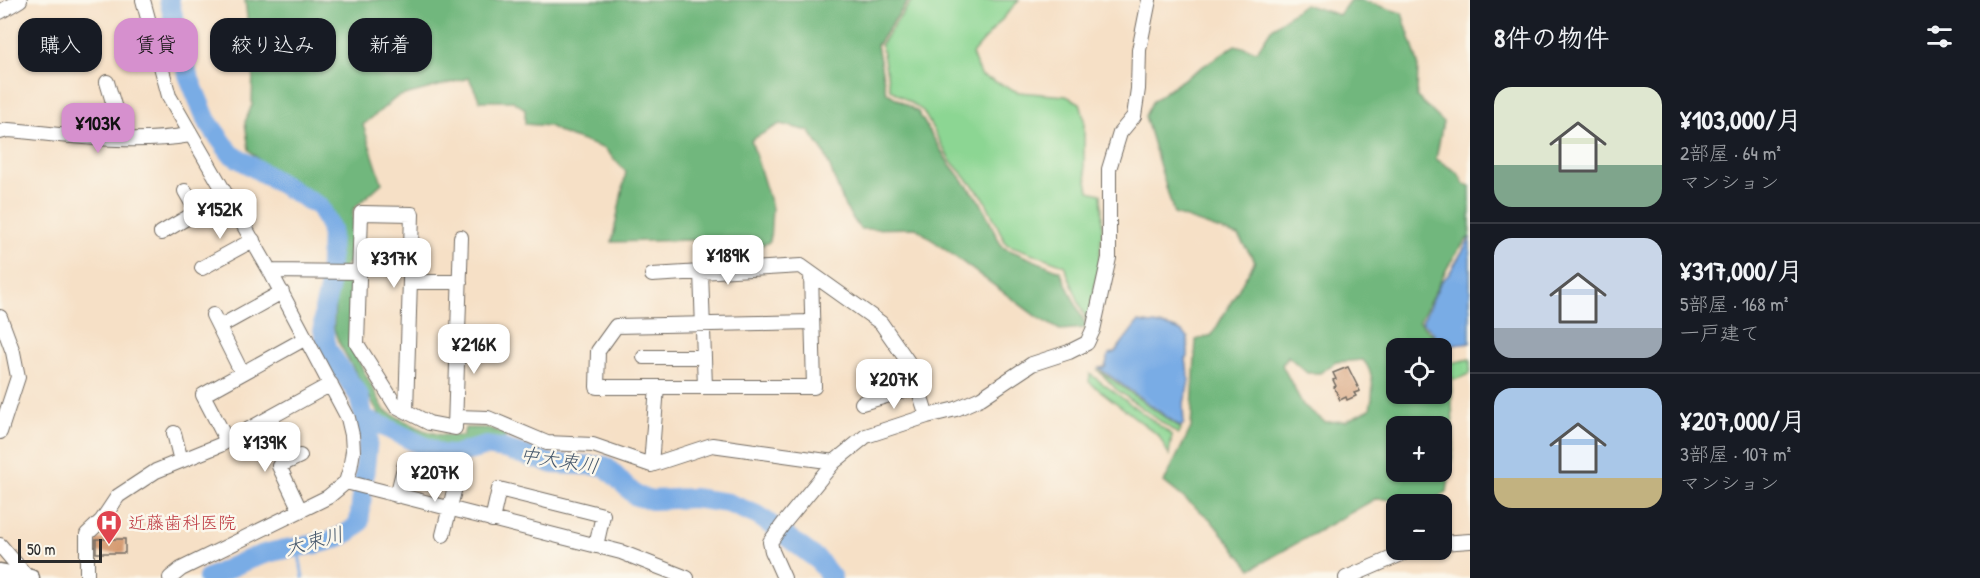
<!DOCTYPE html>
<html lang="ja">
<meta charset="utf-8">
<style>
body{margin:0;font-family:"Patrick Hand","Klee One",sans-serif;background:#20242c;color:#f1f3f6;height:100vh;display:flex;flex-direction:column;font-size:22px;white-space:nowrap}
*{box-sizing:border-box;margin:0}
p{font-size:20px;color:#9ea1a6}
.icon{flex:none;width:33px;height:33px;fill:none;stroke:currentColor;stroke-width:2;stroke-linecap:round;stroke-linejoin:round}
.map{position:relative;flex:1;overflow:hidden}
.sheet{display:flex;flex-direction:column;background:#171b24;width:510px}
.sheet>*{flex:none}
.hud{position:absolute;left:18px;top:18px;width:570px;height:54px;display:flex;gap:12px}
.controls{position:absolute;left:1386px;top:338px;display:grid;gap:12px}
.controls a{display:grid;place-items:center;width:66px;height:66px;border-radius:12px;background:#171b24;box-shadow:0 2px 4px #0004;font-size:30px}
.scale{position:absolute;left:18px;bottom:15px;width:84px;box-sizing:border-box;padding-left:6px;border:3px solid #2b2b2b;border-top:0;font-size:16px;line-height:21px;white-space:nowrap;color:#2b2b2b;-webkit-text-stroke:4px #fbf7ec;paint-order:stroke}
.price{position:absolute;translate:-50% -51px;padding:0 14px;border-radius:12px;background:#fff;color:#222;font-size:20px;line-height:39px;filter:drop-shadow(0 2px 3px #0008)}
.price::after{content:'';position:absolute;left:50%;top:36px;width:18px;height:14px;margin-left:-9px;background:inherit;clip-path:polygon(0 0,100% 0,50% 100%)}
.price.active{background:#d690ce;color:#111}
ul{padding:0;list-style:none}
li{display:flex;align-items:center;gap:18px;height:150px;padding:0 24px}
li+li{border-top:2px solid #363941}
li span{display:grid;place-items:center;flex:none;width:168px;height:120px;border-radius:18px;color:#555}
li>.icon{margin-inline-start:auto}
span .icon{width:72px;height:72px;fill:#fffc;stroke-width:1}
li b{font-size:26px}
h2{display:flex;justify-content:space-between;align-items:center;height:72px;padding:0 24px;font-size:26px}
.pill{padding:0 21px;border-radius:18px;background:#171b24;box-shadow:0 2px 4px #0004;font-size:21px;line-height:54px}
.pill.active{background:#d690ce;color:#111}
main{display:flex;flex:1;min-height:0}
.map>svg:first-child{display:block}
.green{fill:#8cd693;stroke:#5c805f;stroke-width:1.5}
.forest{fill:#71b77d;stroke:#4e7154;stroke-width:1.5;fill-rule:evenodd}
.water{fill:#79ace5;stroke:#526c88;stroke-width:1.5}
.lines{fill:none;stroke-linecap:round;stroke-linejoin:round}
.stream{stroke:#79ace5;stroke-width:3}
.river{stroke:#79ace5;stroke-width:20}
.building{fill:#d59b72}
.minor-casing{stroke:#726a61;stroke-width:16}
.major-casing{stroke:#726a61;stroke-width:19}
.minor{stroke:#fff;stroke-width:14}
.major{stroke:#fff;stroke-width:16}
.labels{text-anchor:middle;stroke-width:5;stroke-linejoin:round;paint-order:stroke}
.health-label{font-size:18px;fill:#be3a42;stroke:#fbf7ec;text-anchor:start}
.water-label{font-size:20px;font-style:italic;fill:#46586c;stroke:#fbf7ec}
</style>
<main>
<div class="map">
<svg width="1470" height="578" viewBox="0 0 1470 578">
<rect width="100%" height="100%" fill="#fbf7ec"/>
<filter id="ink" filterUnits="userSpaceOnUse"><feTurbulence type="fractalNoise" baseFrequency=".0167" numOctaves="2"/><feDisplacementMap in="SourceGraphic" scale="12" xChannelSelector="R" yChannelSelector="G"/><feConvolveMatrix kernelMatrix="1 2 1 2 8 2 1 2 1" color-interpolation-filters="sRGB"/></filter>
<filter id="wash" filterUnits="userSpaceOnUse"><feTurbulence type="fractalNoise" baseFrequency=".008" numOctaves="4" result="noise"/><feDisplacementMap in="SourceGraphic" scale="24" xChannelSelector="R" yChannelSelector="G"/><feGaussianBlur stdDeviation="1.35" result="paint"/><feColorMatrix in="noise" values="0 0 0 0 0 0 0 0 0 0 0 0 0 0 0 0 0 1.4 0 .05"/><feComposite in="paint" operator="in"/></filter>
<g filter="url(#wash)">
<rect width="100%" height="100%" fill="#f6e0c6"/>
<path class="green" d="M912,0H1019L972,54L980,75L1018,92L1066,96L1080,103L1084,118V165L1089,191L1101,194C1105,237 1098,281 1087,322L1064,265L1006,244L984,198L950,160L923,111L890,89L881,44Z
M1470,359V374L1454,380L1442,365Z
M1097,369L1181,429L1178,434L1116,389Z
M1090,374L1172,435L1169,455L1159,436L1089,382Z"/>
<path class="forest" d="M245,0H909L877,45L886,92L918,112L948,162L981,203L1002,247L1060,271L1087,328L1060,330L1037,317L916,228L860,229L845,207L825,154L809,131L780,124L751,140L772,208L770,242L749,250L719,242L691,240L612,242L626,172L605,149L563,134L549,126L525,124V109L513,101H480L469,78L397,97L363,125L382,183L353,209L352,260L345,266L344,280L352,286L350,345L385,411L423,430L441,435L463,436L465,428H488L506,434L504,440H488L450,448L434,445L382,419L339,343L334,329L337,231L327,207L266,173L258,159L249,150L245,122L252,105L253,69Z
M1350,0H1361L1402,13L1418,63L1417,97L1443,122L1436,159L1458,173L1464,184L1470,186V236C1447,260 1436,293 1419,322L1433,335V348H1396V393H1442V367L1451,380L1454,446L1447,492L1428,504H1419L1413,500L1375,499L1251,569L1210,519L1164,482L1191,428L1196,340L1212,335L1255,261L1238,236L1174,214L1145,116L1152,102L1170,88L1235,45L1257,51L1271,29L1304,4L1339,15ZM1288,356L1307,373H1320L1336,362L1363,360C1375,373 1374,392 1370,409L1346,421L1325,422L1303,405L1282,365ZM1396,426H1442V471H1396Z"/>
<path class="water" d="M1470,238V343L1438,347L1436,346L1434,333L1422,322L1441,282L1449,274Z
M1138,322C1154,325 1176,324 1188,337V357L1186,359L1189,381L1183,408L1184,423L1181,427L1099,368L1105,367L1109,354L1115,352Z"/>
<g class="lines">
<path class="stream" d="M298,548L303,578"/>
<path class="river" d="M169,0L188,75L207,121L231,154L320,207L331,229L329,290L324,309L323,329L327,349L359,396L368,439L359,523C337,548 297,544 268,553C246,559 228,569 208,578
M365,420L385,427L440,454L453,455L486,446L505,449L553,464L605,466L636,496L652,500L693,498L728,503L759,516L818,560L832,578"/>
</g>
<g id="blocks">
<path class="building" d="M1348,367L1360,391L1354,393L1356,396L1347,400L1346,397L1340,400L1334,387L1336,386L1333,380L1336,379L1333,373Z
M96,539H125V553H96Z"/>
</g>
</g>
<g filter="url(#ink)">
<use href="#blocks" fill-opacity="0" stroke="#726a61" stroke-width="1.5"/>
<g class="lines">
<defs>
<path id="minor" d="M143,0L169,96L270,271L348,418L352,435L353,451L350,469L346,482L328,497L181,569L170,578
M0,12L20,0
M107,82L124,139
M0,132L8,130C69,135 130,145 190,135
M185,191L197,212
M161,233L226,195
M202,268L253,240
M270,271L360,272
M701,272L705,387
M811,273L814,387H597L598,351L616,326L812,322
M652,275L801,266L881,323L911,366L927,416
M410,282H460
M213,315L242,373
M0,317L13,352L18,377L0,432
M219,327L282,292
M644,357H704
M862,403L917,387
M406,411L412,214L361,213L357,344L396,406L429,423L455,428L461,237
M457,417L488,418L547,443L593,445L651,465L712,445L834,462
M174,433L181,461
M227,441L203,395L306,338
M300,456L279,466L300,510
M651,465L657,387
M346,482L621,552L687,578
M397,496L405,464
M492,520L499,489L603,515L596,546
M443,535L457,479
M1442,543L1470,541
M0,545L28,578
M87,578V534L102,520L118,496L156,471L220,445L331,384
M784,578L772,551L770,542L784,523L834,462L866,436L927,416L956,409L981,398L1032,364L1069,352L1087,343L1093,330L1109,258V169L1120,133L1134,116L1138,89L1139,50L1149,0
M1346,578L1413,549"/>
<path id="major" d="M0,572L31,578"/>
</defs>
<use href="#minor" class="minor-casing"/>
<use href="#major" class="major-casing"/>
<use href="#minor" class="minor"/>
<use href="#major" class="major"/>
</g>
</g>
<defs>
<symbol id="hospital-pin" viewBox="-11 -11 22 30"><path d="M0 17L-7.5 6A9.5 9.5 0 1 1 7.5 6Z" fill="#e0444e" stroke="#fbf7ec"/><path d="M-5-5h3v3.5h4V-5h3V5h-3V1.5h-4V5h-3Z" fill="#fff"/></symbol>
</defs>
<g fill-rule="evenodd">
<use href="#hospital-pin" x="94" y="508" width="30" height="40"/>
</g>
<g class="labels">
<g class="health-label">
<text x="128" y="529">近藤歯科医院</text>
</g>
<g class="water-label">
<text transform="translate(559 460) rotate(9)" y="7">中大束川</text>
<text transform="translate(314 541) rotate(-15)" y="7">大束川</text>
</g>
</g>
</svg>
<div class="controls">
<a><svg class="icon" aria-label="locate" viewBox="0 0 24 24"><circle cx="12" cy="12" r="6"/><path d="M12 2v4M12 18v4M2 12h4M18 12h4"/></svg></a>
<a>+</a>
<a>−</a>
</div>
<div class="scale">50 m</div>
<b class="price active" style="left:98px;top:154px">¥103K</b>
<b class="price" style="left:220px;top:240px">¥152K</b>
<b class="price" style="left:728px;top:286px">¥189K</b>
<b class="price" style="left:394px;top:289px">¥317K</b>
<b class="price" style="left:474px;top:375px">¥216K</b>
<b class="price" style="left:894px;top:410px">¥207K</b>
<b class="price" style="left:265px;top:473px">¥139K</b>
<b class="price" style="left:435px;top:503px">¥207K</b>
<div class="hud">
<a class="pill">購入</a>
<a class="pill active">賃貸</a>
<a class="pill">絞り込み</a>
<a class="pill">新着</a>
</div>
</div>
<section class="sheet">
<h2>8件の物件<svg class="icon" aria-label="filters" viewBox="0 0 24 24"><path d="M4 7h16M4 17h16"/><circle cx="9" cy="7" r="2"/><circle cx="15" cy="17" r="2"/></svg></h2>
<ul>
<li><span style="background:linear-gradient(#dfe7d0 65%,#7fa58c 0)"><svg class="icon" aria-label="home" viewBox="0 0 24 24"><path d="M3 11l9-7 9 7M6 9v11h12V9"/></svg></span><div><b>¥103,000/月</b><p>2部屋 · 64 m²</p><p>マンション</p></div></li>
<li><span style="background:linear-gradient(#c9d6e8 75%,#9aa5b1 0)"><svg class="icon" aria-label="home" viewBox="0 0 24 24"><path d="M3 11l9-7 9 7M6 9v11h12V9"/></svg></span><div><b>¥317,000/月</b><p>5部屋 · 168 m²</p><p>一戸建て</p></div></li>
<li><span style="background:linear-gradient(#a9c7e8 75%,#c2b280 0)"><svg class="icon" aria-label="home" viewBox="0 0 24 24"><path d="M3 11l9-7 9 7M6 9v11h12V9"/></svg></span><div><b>¥207,000/月</b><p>3部屋 · 107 m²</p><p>マンション</p></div></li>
</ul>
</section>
</main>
